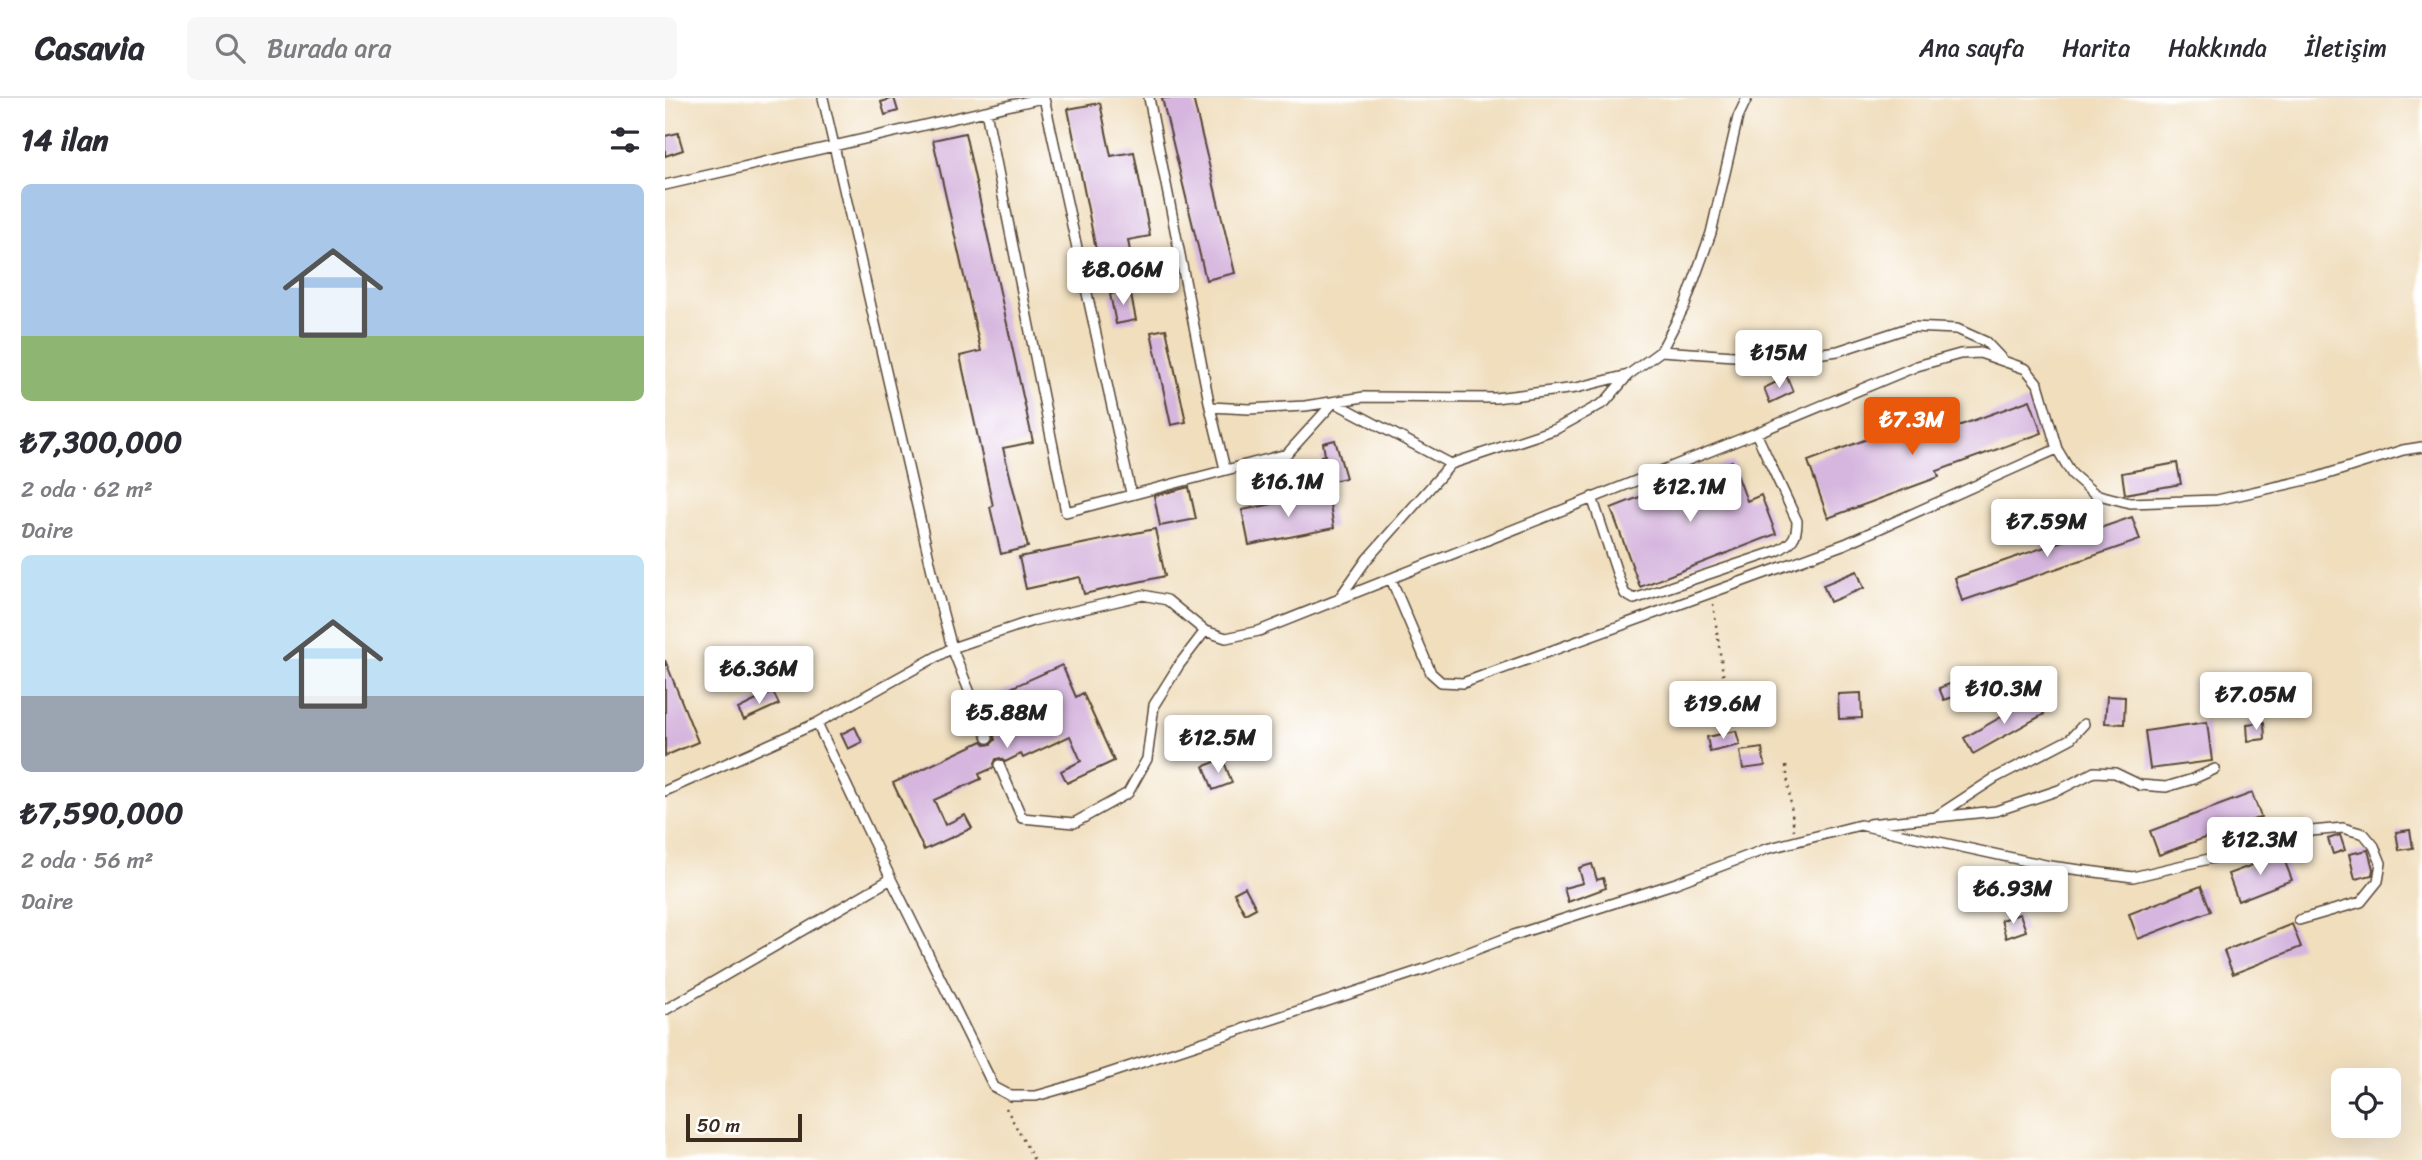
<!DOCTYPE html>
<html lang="tr">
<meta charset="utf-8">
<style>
body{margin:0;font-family:Sriracha,sans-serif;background:#f7f7f7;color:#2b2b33;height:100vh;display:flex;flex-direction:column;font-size:26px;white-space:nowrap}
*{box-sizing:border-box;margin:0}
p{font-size:23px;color:#7c7c81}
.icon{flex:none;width:38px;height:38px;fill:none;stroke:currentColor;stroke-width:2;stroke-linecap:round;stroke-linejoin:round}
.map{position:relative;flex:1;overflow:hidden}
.panel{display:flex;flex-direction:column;background:#fff;width:665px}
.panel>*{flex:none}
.controls{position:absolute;left:1666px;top:970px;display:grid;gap:14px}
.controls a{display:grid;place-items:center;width:70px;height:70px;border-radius:10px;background:#fff;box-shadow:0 7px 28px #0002;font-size:35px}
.scale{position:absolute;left:21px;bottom:18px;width:116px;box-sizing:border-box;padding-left:7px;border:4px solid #3b2a1e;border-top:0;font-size:19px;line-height:24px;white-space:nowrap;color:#3b2a1e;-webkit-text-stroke:5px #fff;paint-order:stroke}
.price{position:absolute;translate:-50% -60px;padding:0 16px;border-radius:7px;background:#fff;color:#222;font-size:23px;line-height:46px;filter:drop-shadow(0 2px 4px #0008)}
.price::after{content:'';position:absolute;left:50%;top:42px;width:21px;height:16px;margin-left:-10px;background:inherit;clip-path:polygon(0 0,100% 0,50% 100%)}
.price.selected{background:#ea580c;color:#fff}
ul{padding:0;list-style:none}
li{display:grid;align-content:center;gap:14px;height:371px;padding:0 21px}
li span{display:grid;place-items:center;height:217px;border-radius:10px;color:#555}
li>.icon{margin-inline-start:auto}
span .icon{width:126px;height:126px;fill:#fffc;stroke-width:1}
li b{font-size:30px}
h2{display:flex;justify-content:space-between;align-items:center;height:84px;padding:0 21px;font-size:30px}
header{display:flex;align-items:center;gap:42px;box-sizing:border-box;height:98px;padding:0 35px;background:#fff;border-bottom:2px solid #e1e1e2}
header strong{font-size:33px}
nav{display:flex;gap:38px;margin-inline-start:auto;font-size:24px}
.search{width:490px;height:63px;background:#f7f7f7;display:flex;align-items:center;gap:18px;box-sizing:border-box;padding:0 24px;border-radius:10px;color:#7c7c81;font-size:26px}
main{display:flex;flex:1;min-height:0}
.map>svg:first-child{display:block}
.building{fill:#d6b6de}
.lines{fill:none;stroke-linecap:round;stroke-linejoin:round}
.lane-casing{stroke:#564536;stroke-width:12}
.path{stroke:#564536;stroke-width:2.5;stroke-dasharray:2 5;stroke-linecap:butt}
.lane{stroke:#fff;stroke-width:9}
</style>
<header>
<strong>Casavia</strong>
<div class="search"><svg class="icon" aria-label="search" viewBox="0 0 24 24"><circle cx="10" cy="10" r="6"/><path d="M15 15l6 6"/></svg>Burada ara</div>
<nav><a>Ana sayfa</a><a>Harita</a><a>Hakkında</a><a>İletişim</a></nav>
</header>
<main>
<section class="panel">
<h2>14 ilan<svg class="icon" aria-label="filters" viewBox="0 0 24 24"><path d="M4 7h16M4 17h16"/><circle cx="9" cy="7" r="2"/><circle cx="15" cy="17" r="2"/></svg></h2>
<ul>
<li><span style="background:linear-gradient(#a9c7e8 70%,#8fb573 0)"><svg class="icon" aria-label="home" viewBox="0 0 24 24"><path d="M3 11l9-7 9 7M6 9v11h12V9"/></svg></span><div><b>₺7,300,000</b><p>2 oda · 62 m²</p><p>Daire</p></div></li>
<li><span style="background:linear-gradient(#bfe0f5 65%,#9aa5b1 0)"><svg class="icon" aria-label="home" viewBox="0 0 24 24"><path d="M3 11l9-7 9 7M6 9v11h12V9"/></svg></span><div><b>₺7,590,000</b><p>2 oda · 56 m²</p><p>Daire</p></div></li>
</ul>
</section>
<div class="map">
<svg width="1757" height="1062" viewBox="0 0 1757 1062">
<rect width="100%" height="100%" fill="#fff"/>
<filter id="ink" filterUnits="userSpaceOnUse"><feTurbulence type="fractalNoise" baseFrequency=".0143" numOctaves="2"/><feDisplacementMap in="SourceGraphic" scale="14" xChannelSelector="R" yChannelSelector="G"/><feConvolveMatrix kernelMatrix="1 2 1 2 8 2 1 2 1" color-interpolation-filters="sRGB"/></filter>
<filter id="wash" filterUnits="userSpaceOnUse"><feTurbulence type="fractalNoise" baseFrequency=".00686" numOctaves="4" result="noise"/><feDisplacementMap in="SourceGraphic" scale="28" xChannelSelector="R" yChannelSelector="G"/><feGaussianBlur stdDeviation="1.57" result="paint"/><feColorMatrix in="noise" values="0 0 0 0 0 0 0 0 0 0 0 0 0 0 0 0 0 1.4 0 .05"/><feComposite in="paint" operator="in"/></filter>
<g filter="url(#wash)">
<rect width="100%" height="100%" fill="#f0debd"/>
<g id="blocks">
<path class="building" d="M229,0L233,13L220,17L216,4Z
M497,0H528L570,175L541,182Z
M435,5L446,58L469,54L485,138L463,142L467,165L435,172L403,11Z
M13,35L18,52L0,58V38Z
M300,35L368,344L338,350L363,449L336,456L325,409L328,408L295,258L316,253L268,42Z
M465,192L471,222L451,226L445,196Z
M501,231L521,324L506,327L486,234Z
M1122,279L1128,294L1105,305L1099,290Z
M1365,302L1377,335L1272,373L1274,379L1163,420L1143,363L1253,322L1260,340Z
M670,342L681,380L662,384L656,358L660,357L658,345Z
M1067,363L1082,403L1096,397L1111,436L975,489L946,410Z
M1512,365L1516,386L1460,396L1457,375Z
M524,389L531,421L495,428L489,398Z
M663,395L669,430L584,447L577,412Z
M1467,419L1475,442L1297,503L1290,480Z
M490,431L500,478L419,496L415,479L361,491L354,459Z
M1192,473L1199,490L1165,504L1158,487Z
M0,562L33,644L0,658Z
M397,567L411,599L418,595L449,663L402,685L396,673L416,663L405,638L358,660L356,656L340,664L335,660L331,661L328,670L314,676L316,681L269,702L280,727L300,717L307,730L259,752L228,685L317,643L321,647L326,646L330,642L329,637L344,630L328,598Z
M1290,584L1295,597L1279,602L1274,590Z
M108,594L114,606L79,622L73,611Z
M1196,595L1197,620L1174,621L1173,596Z
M1442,598L1460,599L1459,626L1440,625Z
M1370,600L1379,616L1308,656L1299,640Z
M1542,624L1547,663L1485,671L1480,633Z
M1599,624L1600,641L1583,643L1582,626Z
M190,629L197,644L183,651L176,636Z
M1071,633L1075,647L1045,654L1042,639Z
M1097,650L1100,668L1078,671L1075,653Z
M558,661L567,685L548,692L539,668Z
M1587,695L1596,719L1494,757L1485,733Z
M1745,732L1748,750L1734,752L1731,734Z
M1675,737L1680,752L1668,756L1663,741Z
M1703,752L1708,771L1707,777L1690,781L1684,756Z
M1617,756L1627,782L1573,803L1563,776Z
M927,766L932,782L938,780L941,790L903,804L899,790L918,785L914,770Z
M1536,788L1546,813L1473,841L1464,816Z
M580,789L591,810L580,816L569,795Z
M1355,816L1361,833L1341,840L1336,822Z
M1627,826L1636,849L1568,876L1559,853Z"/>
</g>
</g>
<g filter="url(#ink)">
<use href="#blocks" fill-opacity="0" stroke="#564536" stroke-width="2"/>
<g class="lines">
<defs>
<path id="lane" d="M158,0L270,486L287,550L323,640
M379,0L466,395
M484,0L545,309L560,371
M321,13L401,414L622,356L669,304L786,366
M0,87L377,0
M996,253L1113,261L1173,253L1246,229L1292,231L1321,244L1337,261
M545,309L584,311L640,308L699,299L830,300L911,290L963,277L996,253L1020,207L1046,135L1073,19L1082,0
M927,399L956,487L960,496L969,501L1112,453C1127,445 1132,440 1132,423L1091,335
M726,481L766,575L776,584L798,585L1180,446L1392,351
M673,502L702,461L786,366L891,331L940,304L963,277
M152,625L226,781L329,989L346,998H371L399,990L763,870L849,837L1011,785L1101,751L1195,727L1385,768L1468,779L1548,760L1636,734L1678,730L1699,736L1709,748L1716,765L1713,783L1696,804L1634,822
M334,667L357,720L409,725L463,695L482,661L489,607L514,567L540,533
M0,693L152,625L287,550L367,523L478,497L502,502L540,533L561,540L594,533L1091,335L1252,268L1295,256L1315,255L1361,271L1373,286L1392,351L1407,376L1430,396L1465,405L1552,402L1650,380L1738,352L1757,349
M1272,718L1330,680L1405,641L1419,626
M1204,726L1331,713L1394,692L1429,674L1450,675L1475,687L1501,689L1528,681L1550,671
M0,912L226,781"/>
</defs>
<use href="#lane" class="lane-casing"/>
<path class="path" d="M1048,506L1063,611
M1121,668L1129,732
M341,1010L369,1062"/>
<use href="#lane" class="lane"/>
</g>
</g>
</svg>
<div class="controls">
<a><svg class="icon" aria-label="locate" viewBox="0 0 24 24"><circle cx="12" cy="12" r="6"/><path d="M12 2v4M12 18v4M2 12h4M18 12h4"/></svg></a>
</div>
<div class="scale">50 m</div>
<b class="price" style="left:458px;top:209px">₺8.06M</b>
<b class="price" style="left:1114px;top:292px">₺15M</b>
<b class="price selected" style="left:1247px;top:359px">₺7.3M</b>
<b class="price" style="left:623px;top:421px">₺16.1M</b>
<b class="price" style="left:1025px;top:426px">₺12.1M</b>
<b class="price" style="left:1382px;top:461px">₺7.59M</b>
<b class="price" style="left:94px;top:608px">₺6.36M</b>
<b class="price" style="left:1339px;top:628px">₺10.3M</b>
<b class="price" style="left:1591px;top:634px">₺7.05M</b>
<b class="price" style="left:1058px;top:643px">₺19.6M</b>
<b class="price" style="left:342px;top:652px">₺5.88M</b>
<b class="price" style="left:553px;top:677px">₺12.5M</b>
<b class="price" style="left:1595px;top:779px">₺12.3M</b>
<b class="price" style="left:1348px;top:828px">₺6.93M</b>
</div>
</main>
